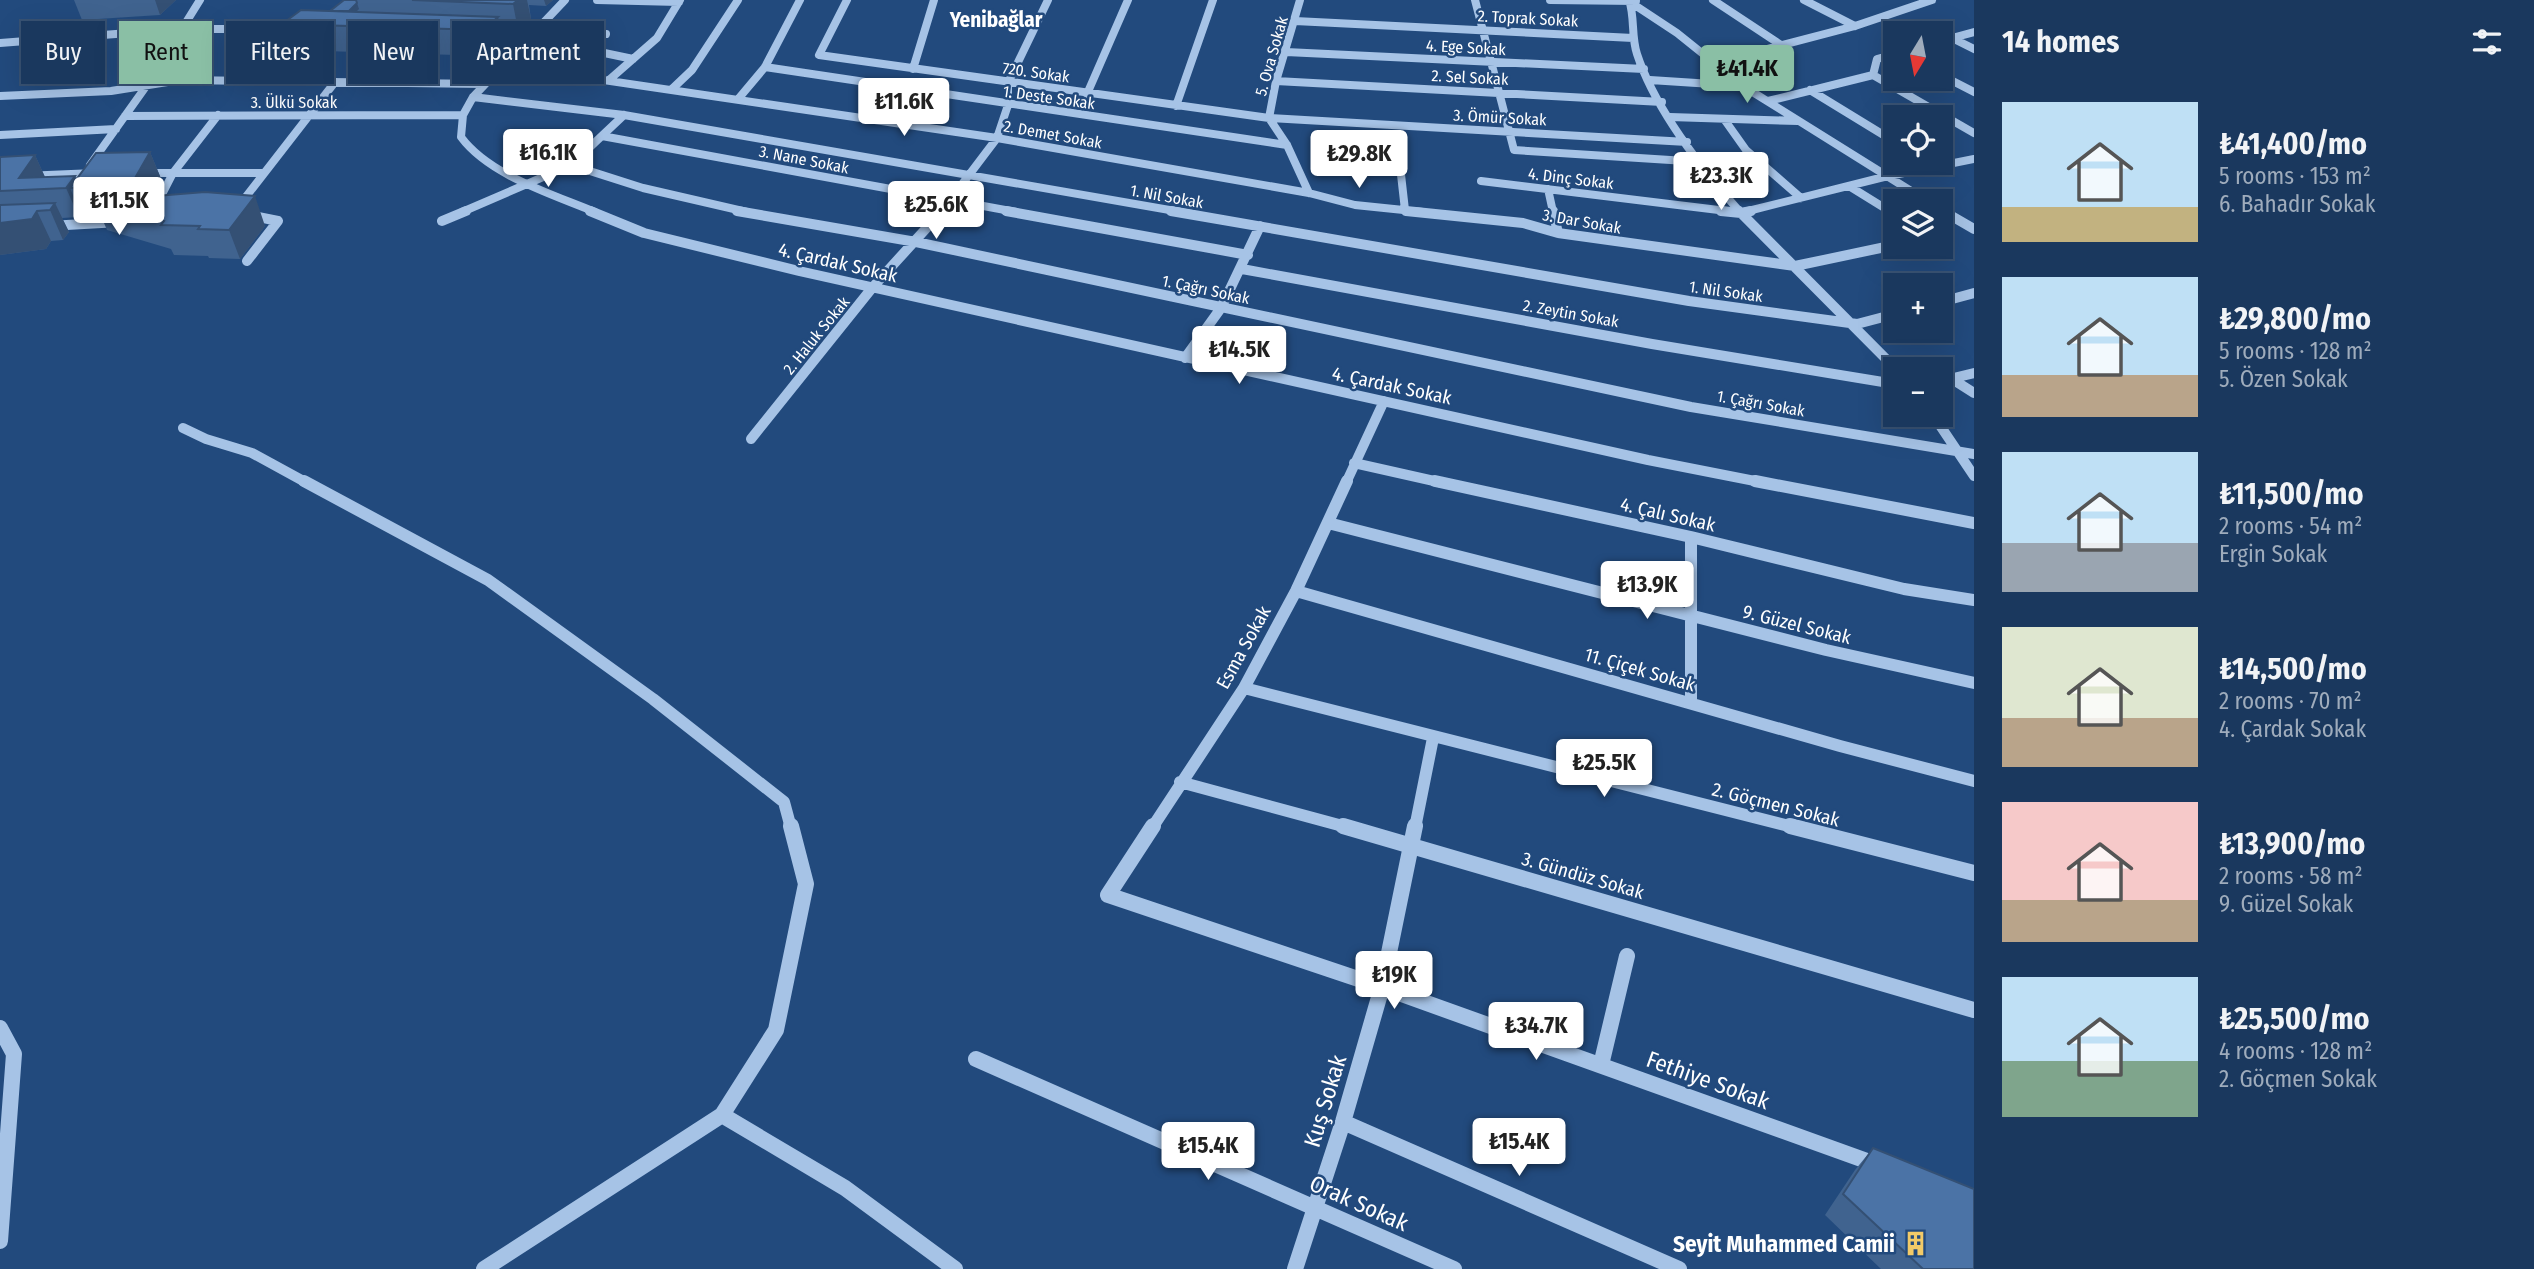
<!DOCTYPE html>
<meta charset="utf-8">
<style>
body{margin:0;font-family:"Fira Sans Condensed",sans-serif;background:#274367;color:#f1f3f6;height:100vh;display:flex;flex-direction:column;font-size:26px;white-space:nowrap}
*{box-sizing:border-box;margin:0}
p{font-size:23px;color:#9facbc}
.icon{flex:none;width:38px;height:38px;fill:none;stroke:currentColor;stroke-width:2;stroke-linecap:round;stroke-linejoin:round}
.map{position:relative;flex:1;overflow:hidden}
.drawer{display:flex;flex-direction:column;background:#1a385e;width:560px}
.drawer>*{flex:none}
.hud{position:absolute;left:21px;top:21px;width:665px;height:63px;display:flex;gap:14px}
.needle{width:46px;rotate:190deg}
.tools{position:absolute;left:1883px;top:21px;display:grid;gap:14px}
.tools a{display:grid;place-items:center;width:70px;height:70px;border-radius:0px;background:#1a385e;box-shadow:0 7px 28px #0002,0 0 0 2px #385273;font-size:35px}
.price{position:absolute;translate:-50% -60px;padding:0 16px;border-radius:7px;background:#fff;color:#222;font-size:23px;line-height:46px;filter:drop-shadow(0 2px 4px #0008)}
.price::after{content:'';position:absolute;left:50%;top:42px;width:21px;height:16px;margin-left:-10px;background:inherit;clip-path:polygon(0 0,100% 0,50% 100%)}
.price.active{background:#8abfa5;color:#111}
ul{padding:0;list-style:none}
li{display:flex;align-items:center;gap:21px;height:175px;padding:0 28px}
li span{display:grid;place-items:center;flex:none;width:196px;height:140px;border-radius:0px;color:#555}
li>.icon{margin-inline-start:auto}
span .icon{width:84px;height:84px;fill:#fffc;stroke-width:1}
li b{font-size:30px}
h2{display:flex;justify-content:space-between;align-items:center;height:84px;padding:0 28px;font-size:30px}
.chip{padding:0 24px;border-radius:0px;background:#1a385e;box-shadow:0 7px 28px #0002,0 0 0 2px #385273;font-size:24px;line-height:63px}
.chip.active{background:#8abfa5;color:#111}
main{display:flex;flex:1;min-height:0}
.map>svg:first-child{display:block}
.lines{fill:none;stroke-linecap:round;stroke-linejoin:round}
.minor-far3{stroke:#a6c3e6;stroke-width:8}
.minor-far2{stroke:#a6c3e6;stroke-width:10}
.minor-far1{stroke:#a6c3e6;stroke-width:12}
.minor{stroke:#a6c3e6;stroke-width:16}
.wall{fill:#40638f}
.shaded-wall{fill:#345074}
.building{fill:#4b73a6;stroke:#345074;stroke-width:2}
.labels{text-anchor:middle;stroke-width:5;stroke-linejoin:round;paint-order:stroke}
.far-street-label{font-size:16px;fill:#fff;stroke:#224a7d}
.street-label{font-size:19px;fill:#fff;stroke:#224a7d}
.far-district-label{font-size:21px;font-weight:bold;fill:#fff;stroke:#224a7d}
.near-street-label{font-size:23px;fill:#fff;stroke:#224a7d}
.near-poi-label{font-size:23px;font-weight:bold;fill:#fff;stroke:#224a7d;text-anchor:end}
</style>
<main>
<div class="map">
<svg width="1974" height="1269" viewBox="0 0 1974 1269">
<rect width="100%" height="100%" fill="#224a7d"/>
<g class="lines">
<path class="minor-far3" d="M565,0L473,97L463,115L461,137C489,175 552,194 595,212
M597,0L679,2
M847,0L819,55L1269,118L1687,142
M1300,0L1276,81L1269,118L1287,145L1309,193
M1475,0L1514,150L1702,162
M1550,0L1636,1
M1629,0C1635,17 1631,36 1637,54C1655,109 1702,169 1740,212
M1713,0L1781,45
M1804,0L1855,26
M1630,2L1677,33L1743,86L1927,201
M1295,21L1633,38
M537,27L606,34
M486,35L528,37L633,59
M1952,38L1974,49
M1941,41L1974,32
M0,43L180,29H300
M1286,52L1644,69
M1714,63L1855,26L1932,0
M501,65L997,138L1309,193L1355,205L1423,212
M765,67L1287,145
M913,69L934,0
M1873,75L1974,133
M1873,75L1877,59L1895,54
M1941,75L1974,92
M609,80L657,38L680,0
M1650,80L1743,86
M1276,81L1662,102
M672,89L692,70L738,0
M1810,90L1895,142
M1087,94L1128,0
M0,96L111,91L180,80L484,84
M473,97L624,115L1181,212
M739,98L765,67L800,0
M1768,101L1873,75
M1176,106L1213,0
M125,116L463,115
M1670,117L1798,121
M1724,119L1746,150L1801,198
M0,135L116,129
M602,136L1016,212
M1398,148L1405,210
M90,165L147,85L200,0
M571,165L643,188L747,212
M145,173H264
M0,177L95,173
M1481,181L1735,212
M1849,186L1891,212
M1548,189L1553,212
M238,207L335,82
M155,208L173,173L218,115
M1941,209L1946,212
M462,212L571,165L624,115
M941,212L997,138L1008,105V83L1048,0
M1744,212L1884,177L1974,159"/>
<path class="minor-far2" d="M590,211L644,233L799,271L1648,460L1765,483
M737,211L916,242L1691,407L1974,454
M1006,211L1248,255
M1171,211L1689,301L1857,324L1895,314
M1406,211L1523,223L1558,233L1795,266L1895,245
M1553,211L1558,233
M1721,211L1741,213L1751,211
M1739,211L1896,369
M1888,211L1895,215
M1943,211L1974,229
M442,221L466,211
M49,226L119,222
M247,261L278,221L249,215
M1242,269L1652,344L1895,384
M1941,302L1974,293
M1185,358L1221,308L1260,226
M1952,379L1974,393
M1941,381L1974,373
M1933,415L1974,476
M183,428L206,439L252,453L307,483
M751,439L872,288L942,211
M1354,463L1443,483
M1346,483L1384,401"/>
<path class="minor-far1" d="M304,481L488,580L653,699L784,802L791,828
M1435,481L1691,537L1904,589L1974,600
M1755,481L1974,523
M1328,523L1826,650L1974,683
M1691,537V703
M1296,591L1840,746L1974,781
M1244,688L1797,828
M1180,782L1350,828
M1152,828L1244,688L1296,591L1347,481
M1415,828L1433,738"/>
<path class="minor" d="M1153,826L1108,895L1382,987L1878,1165
M1343,826L1974,1010
M1790,826L1974,873
M0,1028L14,1054L0,1241
M976,1059L1454,1269
M1601,1065L1627,956
M722,1115L845,1188L955,1269
M1343,1122L1679,1269
M484,1269L722,1115L776,1030L806,884L791,826
M1295,1269L1343,1122L1382,987L1415,826"/>
</g>
<path class="wall" d="M74,0H176L160,15L82,20Z
M344,0H553L546,6L529,5L531,19L518,30L501,29L504,42L489,56L291,50L282,24L330,11Z
M150,152L162,181L153,196L265,226L240,259L209,258L208,256L174,255L171,249L107,230L101,216L83,217L81,214L79,217L62,218L69,232L63,240L51,241L46,249L0,255V157L35,155L45,177L75,176L76,179Z
M1873,1148L1974,1269H1881L1825,1215L1855,1170Z"/>
<path class="shaded-wall" d="M155,0H176L160,15Z
M518,0H527L531,19L518,30L513,4Z
M544,0H553L546,6Z
M357,3L359,9L346,22L344,16Z
M498,17L504,42L489,56L483,30Z
M150,152L162,181L143,214L131,185Z
M35,155L48,184L19,178Z
M75,176L80,187L70,188L81,214L79,217L66,188Z
M255,196L265,226L240,259L229,230Z
M55,203L69,232L63,240L50,210Z
M37,211L51,241L46,249L0,255V223Z"/>
<path class="building" d="M344,0H356L357,3L349,11H330Z
M412,0H518L513,4Z
M301,10L498,17L483,30L282,24Z
M150,152L131,185L70,188L96,153Z
M35,155L19,178L75,176L66,188L0,191V157Z
M205,192L255,196L229,230L198,229L200,226L161,225L164,221L94,201Z
M55,203L50,210L37,211L32,219L0,223V205Z
M1873,1148L1974,1189V1269H1923L1843,1194Z"/>
<defs>
<symbol id="building-bare" viewBox="-9 -9 18 18"><path d="M-4-6H4V6H1V3H-1V6H-4ZM-2.5-4.3h1.7v1.8h-1.7ZM.8-4.3h1.7v1.8H.8ZM-2.5-1h1.7V.8h-1.7ZM.8-1h1.7V.8H.8Z" fill="#f2ca68" stroke="#224a7d" stroke-width="2.5" paint-order="stroke"/></symbol>
</defs>
<g fill-rule="evenodd">
<use href="#building-bare" x="1898" y="1226" width="35" height="35"/>
</g>
<g class="labels">
<g class="far-street-label">
<text transform="translate(1528 18) rotate(3)" y="6">2. Toprak Sokak</text>
<text transform="translate(1466 47) rotate(3)" y="6">4. Ege Sokak</text>
<text transform="translate(1271 56) rotate(-74)" y="6">5. Ova Sokak</text>
<text transform="translate(1036 72) rotate(8)" y="6">720. Sokak</text>
<text transform="translate(1470 77) rotate(3)" y="6">2. Sel Sokak</text>
<text transform="translate(1049 97) rotate(8)" y="6">1. Deste Sokak</text>
<text x="294" y="108">3. Ülkü Sokak</text>
<text transform="translate(1500 117) rotate(3)" y="6">3. Ömür Sokak</text>
<text transform="translate(1053 134) rotate(10)" y="6">2. Demet Sokak</text>
<text transform="translate(804 159) rotate(11)" y="6">3. Nane Sokak</text>
<text transform="translate(1571 178) rotate(7)" y="6">4. Dinç Sokak</text>
<text transform="translate(1167 196) rotate(10)" y="6">1. Nil Sokak</text>
<text transform="translate(1582 221) rotate(10)" y="6">3. Dar Sokak</text>
<text transform="translate(1206 289) rotate(12)" y="6">1. Çağrı Sokak</text>
<text transform="translate(1726 291) rotate(8)" y="6">1. Nil Sokak</text>
<text transform="translate(1571 313) rotate(10)" y="6">2. Zeytin Sokak</text>
<text transform="translate(816 335) rotate(-51)" y="6">2. Haluk Sokak</text>
<text transform="translate(1761 403) rotate(10)" y="6">1. Çağrı Sokak</text>
</g>
<g class="street-label">
<text transform="translate(838 262) rotate(13)" y="7">4. Çardak Sokak</text>
<text transform="translate(1392 385) rotate(12)" y="7">4. Çardak Sokak</text>
<text transform="translate(1668 514) rotate(13)" y="7">4. Çalı Sokak</text>
<text transform="translate(1797 624) rotate(14)" y="7">9. Güzel Sokak</text>
<text transform="translate(1243 647) rotate(-61)" y="7">Esma Sokak</text>
<text transform="translate(1640 669) rotate(16)" y="7">11. Çiçek Sokak</text>
<text transform="translate(1776 804) rotate(14)" y="7">2. Göçmen Sokak</text>
<text transform="translate(1583 875) rotate(16)" y="7">3. Gündüz Sokak</text>
</g>
<g class="far-district-label">
<text x="996" y="27">Yenibağlar</text>
</g>
<g class="near-street-label">
<text transform="translate(1708 1080) rotate(20)" y="8">Fethiye Sokak</text>
<text transform="translate(1325 1101) rotate(-73)" y="8">Kuş Sokak</text>
<text transform="translate(1359 1203) rotate(24)" y="8">Orak Sokak</text>
</g>
<g class="near-poi-label">
<text x="1895" y="1252">Seyit Muhammed Camii</text>
</g>
</g>
</svg>
<div class="tools">
<a><svg class="needle" viewBox="-14 -14 28 28"><path d="M0-13l5 13h-10z" fill="#e53935"/><path d="M0 13l5-13h-10z" fill="#9facbc"/></svg></a>
<a><svg class="icon" aria-label="locate" viewBox="0 0 24 24"><circle cx="12" cy="12" r="6"/><path d="M12 2v4M12 18v4M2 12h4M18 12h4"/></svg></a>
<a><svg class="icon" aria-label="layers" viewBox="0 0 24 24"><path d="M12 4l9 5-9 5-9-5zM3 14l9 5 9-5"/></svg></a>
<a>+</a>
<a>−</a>
</div>
<b class="price active" style="left:1747px;top:105px">₺41.4K</b>
<b class="price" style="left:904px;top:138px">₺11.6K</b>
<b class="price" style="left:548px;top:189px">₺16.1K</b>
<b class="price" style="left:1359px;top:190px">₺29.8K</b>
<b class="price" style="left:1721px;top:212px">₺23.3K</b>
<b class="price" style="left:119px;top:237px">₺11.5K</b>
<b class="price" style="left:936px;top:241px">₺25.6K</b>
<b class="price" style="left:1239px;top:386px">₺14.5K</b>
<b class="price" style="left:1647px;top:621px">₺13.9K</b>
<b class="price" style="left:1604px;top:799px">₺25.5K</b>
<b class="price" style="left:1394px;top:1011px">₺19K</b>
<b class="price" style="left:1536px;top:1062px">₺34.7K</b>
<b class="price" style="left:1519px;top:1178px">₺15.4K</b>
<b class="price" style="left:1208px;top:1182px">₺15.4K</b>
<div class="hud">
<a class="chip">Buy</a>
<a class="chip active">Rent</a>
<a class="chip">Filters</a>
<a class="chip">New</a>
<a class="chip">Apartment</a>
</div>
</div>
<section class="drawer">
<h2>14 homes<svg class="icon" aria-label="filters" viewBox="0 0 24 24"><path d="M4 7h16M4 17h16"/><circle cx="9" cy="7" r="2"/><circle cx="15" cy="17" r="2"/></svg></h2>
<ul>
<li><span style="background:linear-gradient(#bfe0f5 75%,#c2b280 0)"><svg class="icon" aria-label="home" viewBox="0 0 24 24"><path d="M3 11l9-7 9 7M6 9v11h12V9"/></svg></span><div><b>₺41,400/mo</b><p>5 rooms · 153 m²</p><p>6. Bahadır Sokak</p></div></li>
<li><span style="background:linear-gradient(#bfe0f5 70%,#b9a48a 0)"><svg class="icon" aria-label="home" viewBox="0 0 24 24"><path d="M3 11l9-7 9 7M6 9v11h12V9"/></svg></span><div><b>₺29,800/mo</b><p>5 rooms · 128 m²</p><p>5. Özen Sokak</p></div></li>
<li><span style="background:linear-gradient(#bfe0f5 65%,#9aa5b1 0)"><svg class="icon" aria-label="home" viewBox="0 0 24 24"><path d="M3 11l9-7 9 7M6 9v11h12V9"/></svg></span><div><b>₺11,500/mo</b><p>2 rooms · 54 m²</p><p>Ergin Sokak</p></div></li>
<li><span style="background:linear-gradient(#dfe7d0 65%,#b9a48a 0)"><svg class="icon" aria-label="home" viewBox="0 0 24 24"><path d="M3 11l9-7 9 7M6 9v11h12V9"/></svg></span><div><b>₺14,500/mo</b><p>2 rooms · 70 m²</p><p>4. Çardak Sokak</p></div></li>
<li><span style="background:linear-gradient(#f6c9c9 70%,#b9a48a 0)"><svg class="icon" aria-label="home" viewBox="0 0 24 24"><path d="M3 11l9-7 9 7M6 9v11h12V9"/></svg></span><div><b>₺13,900/mo</b><p>2 rooms · 58 m²</p><p>9. Güzel Sokak</p></div></li>
<li><span style="background:linear-gradient(#bfe0f5 60%,#7fa58c 0)"><svg class="icon" aria-label="home" viewBox="0 0 24 24"><path d="M3 11l9-7 9 7M6 9v11h12V9"/></svg></span><div><b>₺25,500/mo</b><p>4 rooms · 128 m²</p><p>2. Göçmen Sokak</p></div></li>
</ul>
</section>
</main>
